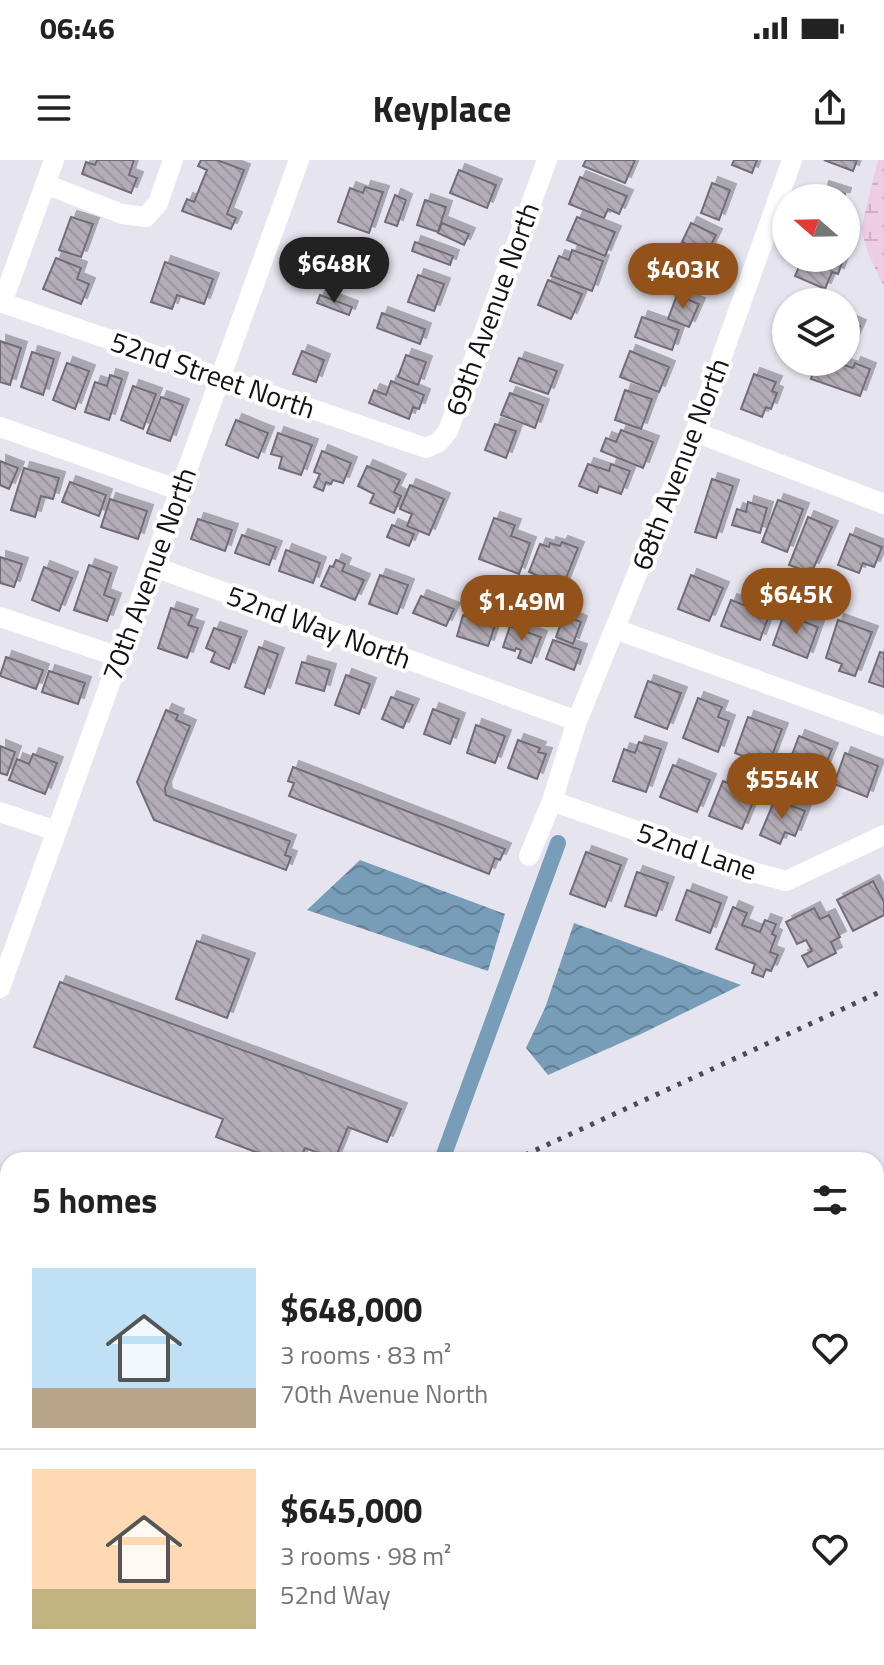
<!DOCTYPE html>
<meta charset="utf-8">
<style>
body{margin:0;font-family:"Titillium Web",sans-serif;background:#f2f2f2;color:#222;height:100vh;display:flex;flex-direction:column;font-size:30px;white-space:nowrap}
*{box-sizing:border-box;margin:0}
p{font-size:26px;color:#767676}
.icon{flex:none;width:44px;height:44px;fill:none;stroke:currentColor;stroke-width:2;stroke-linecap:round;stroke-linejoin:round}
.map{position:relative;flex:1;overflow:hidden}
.side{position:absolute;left:0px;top:992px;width:884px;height:514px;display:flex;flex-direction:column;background:#fff;border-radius:24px 24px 0 0;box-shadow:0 2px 6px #0004}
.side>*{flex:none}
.needle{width:52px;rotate:290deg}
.fabs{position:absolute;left:772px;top:24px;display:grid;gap:16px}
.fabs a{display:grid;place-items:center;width:88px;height:88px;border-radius:50%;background:#fff;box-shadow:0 2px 6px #0004;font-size:40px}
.price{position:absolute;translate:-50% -68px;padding:0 18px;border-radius:28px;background:#92521a;color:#fff;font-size:26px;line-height:52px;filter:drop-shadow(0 2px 4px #0008)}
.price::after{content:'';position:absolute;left:50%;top:48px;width:24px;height:18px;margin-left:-12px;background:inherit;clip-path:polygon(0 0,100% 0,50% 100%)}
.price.selected{background:#222;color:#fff}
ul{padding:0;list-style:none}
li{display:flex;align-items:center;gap:24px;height:200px;padding:0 32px}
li+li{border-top:2px solid #e0e0e0}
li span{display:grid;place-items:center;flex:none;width:224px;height:160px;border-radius:0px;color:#555}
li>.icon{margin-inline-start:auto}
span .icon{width:96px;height:96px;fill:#fffc;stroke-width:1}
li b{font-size:34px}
h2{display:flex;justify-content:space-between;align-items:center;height:96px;padding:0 32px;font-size:34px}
.status{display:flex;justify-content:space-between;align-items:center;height:56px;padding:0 40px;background:#fff;direction:ltr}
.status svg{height:22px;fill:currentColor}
header{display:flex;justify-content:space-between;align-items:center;height:104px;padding:0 32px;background:#fff;font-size:36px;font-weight:700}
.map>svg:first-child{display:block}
.wetland{fill:url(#wetland-marsh)}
.water{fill:url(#water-waves)}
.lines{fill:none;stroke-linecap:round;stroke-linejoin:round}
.stream{stroke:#789db8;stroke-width:5}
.canal{stroke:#789db8;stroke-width:16}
.building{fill:url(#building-back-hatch);stroke:#726c75;stroke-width:2;filter:url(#shadow)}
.minor{stroke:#fff;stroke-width:20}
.rail{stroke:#4a4a50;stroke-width:5;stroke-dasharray:4 8;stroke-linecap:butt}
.labels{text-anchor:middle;stroke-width:8;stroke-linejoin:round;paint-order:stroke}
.street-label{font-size:28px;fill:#121216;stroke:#fff}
</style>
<div class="status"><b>06:46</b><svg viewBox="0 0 49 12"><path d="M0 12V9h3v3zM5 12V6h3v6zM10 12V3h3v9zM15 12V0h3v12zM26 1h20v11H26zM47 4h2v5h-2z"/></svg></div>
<header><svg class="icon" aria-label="menu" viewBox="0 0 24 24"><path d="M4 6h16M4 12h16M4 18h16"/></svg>Keyplace<svg class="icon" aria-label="share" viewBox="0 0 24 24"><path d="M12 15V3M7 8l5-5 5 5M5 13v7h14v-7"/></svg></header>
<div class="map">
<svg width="884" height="1505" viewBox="0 0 884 1505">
<defs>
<pattern id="wetland-marsh" width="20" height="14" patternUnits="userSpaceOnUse" patternTransform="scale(2)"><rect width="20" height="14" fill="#efcde1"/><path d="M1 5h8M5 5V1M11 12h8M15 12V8" fill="none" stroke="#ccafc0"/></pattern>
<pattern id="water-waves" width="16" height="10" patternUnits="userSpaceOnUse" patternTransform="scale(2)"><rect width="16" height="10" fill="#789db8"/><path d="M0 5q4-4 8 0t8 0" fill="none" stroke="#617f95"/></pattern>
<pattern id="building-back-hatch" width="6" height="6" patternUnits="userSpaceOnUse" patternTransform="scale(2)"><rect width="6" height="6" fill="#b4adb7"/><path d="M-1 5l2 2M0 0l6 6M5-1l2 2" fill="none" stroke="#9a949d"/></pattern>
<filter id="shadow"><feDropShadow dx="6" dy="-6" stdDeviation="0" flood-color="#0004"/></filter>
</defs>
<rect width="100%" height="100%" fill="#e5e4ef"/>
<path class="wetland" d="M878,0H884V128L868,93L861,69Z"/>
<path class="water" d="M360,700L505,754L488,811L307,750Z
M574,763L741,825L641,874L548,915L526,888L545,848Z"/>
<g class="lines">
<path class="stream" d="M876,1239L884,1241
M762,1505L764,1498"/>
<path class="canal" d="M442,1000L558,683
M261,1505L264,1498"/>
</g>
<path class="building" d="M97,0H134L129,15L137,18L131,33L82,14L86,2L95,5Z
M201,0H217L244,10L227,54L236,58L231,69L182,51L187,39L194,42L207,10L198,6Z
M586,0H635L625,23L583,6Z
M734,0H757L752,13L732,5Z
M824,0H857L853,11Z
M459,10L496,25L487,48L450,33Z
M580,17L627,36L619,54L608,49L604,58L569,44Z
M712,23L730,30L719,60L701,53Z
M365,27L383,32L369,73L338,62L350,28L363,33Z
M823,27L845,34L844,38H820Z
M395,35L406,40L397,66L385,62Z
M425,40L446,47L438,72L417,65Z
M71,57L93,64L81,97L59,90Z
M577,57L615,72L605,96L567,80Z
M442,63L469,74L464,85L438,73Z
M691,63L716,75L707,93L682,82Z
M415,82L453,96L450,105L412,91Z
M336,86L372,100L367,114L354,109L351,117L328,108Z
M572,90L603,101L592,131L551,116L559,96L569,100Z
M686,92L707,99L696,131L675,123Z
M56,98L81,108L77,119L89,124L81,144L43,129Z
M803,98H830L842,103L838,114L832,112L825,129L795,116Z
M165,102L213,119L204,144L177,135L172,149L151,142Z
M418,115L444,124L434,151L408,142Z
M548,120L582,134L571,159L538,145Z
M320,135L352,147L349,155L317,143Z
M677,135L699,144L689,167L668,159Z
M382,153L425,169L420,184L377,168Z
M642,157L679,170L672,190L635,177Z
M846,160L860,166L847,194L846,193Z
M0,181L21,188L10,225L0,222Z
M302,191L324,200L316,222L293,214Z
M630,191L669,207L659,232L620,217Z
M32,192L54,199L43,235L21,227Z
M406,195L426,202L418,225L398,217Z
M519,198L557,211L548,234L510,221Z
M817,202H835L853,208L855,203L870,209L860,236L811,219Z
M67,203L89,211L75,249L53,240Z
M754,214L776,222L772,231L777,233L771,249L766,247L762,257L741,249Z
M110,215L122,219L109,260L85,252L95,222L107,226Z
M391,221L424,235L419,249L413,247L409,259L369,243L374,230L386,235Z
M133,226L156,234L143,269L121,260Z
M625,230L652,239L641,269L615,260Z
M510,233L543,245L535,268L501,255Z
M161,237L183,245L170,281L147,273Z
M236,260L268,273L258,298L226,285Z
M495,264L516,271L506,298L485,290Z
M621,270L653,282L643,308L601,291L606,278L616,282Z
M278,273L312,285L301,315L279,308L282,297L271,294Z
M322,291L351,303L343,323L333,320L331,324L326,322L323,331L314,327L320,314L314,312Z
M0,301L18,308L9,329L0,325Z
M588,304L609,311L611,304L630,311L621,334L599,326L597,333L579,326Z
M367,306L400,320L394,332L401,336L394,353L370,343L374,334L358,326Z
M24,308L59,318L53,339L41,336L35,357L11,350Z
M712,319L733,326L716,378L695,372Z
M70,322L106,335L99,356L62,342Z
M410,325L444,339L429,375L407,366L412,354L400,349Z
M110,339L147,351L138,379L101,367Z
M778,340L803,349L787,392L762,382Z
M748,342L767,348L760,373L732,365L737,349L746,352Z
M808,357L832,367L813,409L810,408L808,412L789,405Z
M494,358L515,365L511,376L530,383L519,414L479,399Z
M198,359L232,370L225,391L191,379Z
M392,365L414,374L409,386L387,377Z
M850,374L882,387L874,407L863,403L859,413L838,405Z
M242,375L276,387L269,405L235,393Z
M562,382L578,388L563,426L554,422L551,430L540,425L543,418L529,412L540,384L549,387L550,383L560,386Z
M286,390L320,403L313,423L279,411Z
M0,397L22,404L14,427L0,423Z
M336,400L345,404L342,411L364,420L355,440L321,426L330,406L333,407Z
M89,405L111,413L104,435L115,439L107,461L74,450Z
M44,407L72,418L59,451L32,440Z
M380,415L408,425L397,454L369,444Z
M691,415L723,428L709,461L678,449Z
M421,436L454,449L446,466L413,453Z
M481,438L502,445L488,486L457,476L463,455L474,459Z
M731,440L769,455L760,480L721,466Z
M171,448L192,455L188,465L198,468L187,498L158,488Z
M784,454L818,467L807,498L773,485Z
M564,455L581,462L573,484L556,477Z
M838,460L872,472L855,516L839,511L842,504L826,498Z
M510,466L541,477L531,503L518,498L521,490L516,488L515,491L503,487Z
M214,468L241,477L229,509L211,502L215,492L206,488Z
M553,480L581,490L574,510L546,499Z
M259,487L278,494L264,534L245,527Z
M880,492L884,493V527L869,522Z
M6,497L43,510L36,529L0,516Z
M302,502L330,510L324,531L296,523Z
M49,511L85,523L78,544L42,532Z
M346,515L370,524L359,554L335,545Z
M648,521L681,533L667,569L635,557Z
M391,537L413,545L403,568L382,559Z
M698,538L722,547L718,557L729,561L718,592L683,578Z
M433,549L459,559L450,584L424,574Z
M166,550L178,555L176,560L190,566L165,628L166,635L290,681L285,695L291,697L286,710L154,660L137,622Z
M748,557L782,569L768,606L735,593Z
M476,565L505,576L495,603L467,593Z
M799,576L832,589L819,621L787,608Z
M518,580L540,588L538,592L546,594L537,619L508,608Z
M639,582L661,589L646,632L613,621L624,589L635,593Z
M0,586L15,592L7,615L0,613Z
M845,593L878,606L867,637L834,624Z
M33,594L57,603L45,634L9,620L17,599L29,604Z
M673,605L710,620L697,652L660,637Z
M293,607L505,689L500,700L495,698L489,714L289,636L294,623L288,621Z
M723,621L756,635L742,669L709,656Z
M775,639L805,651L795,676L785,672L780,684L760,675Z
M586,692L621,705L605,747L570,734Z
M637,712L668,723L656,756L625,746Z
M873,721L884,742V755L853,771L837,740Z
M687,730L721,743L710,773L676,760Z
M733,747L747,753L742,765L760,772L765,760L776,764L772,774L776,776L770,792L778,795L771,811L766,809L763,817L752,813L755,804L716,789Z
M814,748L820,759L829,755L840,777L831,782L836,793L808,807L802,796L812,791L806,780L797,784L786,762Z
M197,781L249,799L227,858L176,839Z
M60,822L401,949L387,982L348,967L335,999L305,988L300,1000H277L216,977L223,959L34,887Z
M0,1078L8,1081V1158L0,1155Z
M876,1252L884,1255V1284L876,1281Z
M876,1287L884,1290V1327L876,1325Z
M876,1332L884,1335V1344L876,1364Z
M298,1498H333L330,1505H295Z
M389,1498H420L416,1505H385Z
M549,1498H574L584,1501L583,1505H547Z"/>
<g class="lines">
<path class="minor" d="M45,24L122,54L146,57L158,43L173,0
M0,142L426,288L439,282L448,271L547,0
M2,143L54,0
M0,267L179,330
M695,272L884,344
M152,406L577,561
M0,457L119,497
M615,469L884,566
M552,641L756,713L786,721L884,675
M0,652L56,671
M529,696L552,641L577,561L695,272L792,0
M0,828L299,0
M876,1479L884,1457
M517,1505L519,1498
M738,1505L741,1498
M867,1505L869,1498"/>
<path class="rail" d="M514,1000L884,830
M0,1238L8,1234"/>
</g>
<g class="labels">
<g class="street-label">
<text transform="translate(492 149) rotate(-70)" y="10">69th Avenue North</text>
<text transform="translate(213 215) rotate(19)" y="10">52nd Street North</text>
<text transform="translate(680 304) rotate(-69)" y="10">68th Avenue North</text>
<text transform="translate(149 414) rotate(-70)" y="10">70th Avenue North</text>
<text transform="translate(319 467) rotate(20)" y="10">52nd Way North</text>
<text transform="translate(697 691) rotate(19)" y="10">52nd Lane</text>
</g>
</g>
</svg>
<div class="fabs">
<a><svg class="needle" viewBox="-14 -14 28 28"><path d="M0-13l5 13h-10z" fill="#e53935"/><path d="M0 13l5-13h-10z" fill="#767676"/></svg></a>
<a><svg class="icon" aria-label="layers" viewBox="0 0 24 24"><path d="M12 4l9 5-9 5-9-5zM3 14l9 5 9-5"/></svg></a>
</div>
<b class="price selected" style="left:334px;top:145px">$648K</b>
<b class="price" style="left:683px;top:151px">$403K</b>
<b class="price" style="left:796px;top:476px">$645K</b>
<b class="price" style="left:522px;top:483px">$1.49M</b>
<b class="price" style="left:782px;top:661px">$554K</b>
<section class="side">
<h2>5 homes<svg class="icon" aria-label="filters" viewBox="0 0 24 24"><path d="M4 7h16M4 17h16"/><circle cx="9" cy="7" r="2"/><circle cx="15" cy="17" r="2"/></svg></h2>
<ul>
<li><span style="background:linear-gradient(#bfe0f5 75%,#b9a48a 0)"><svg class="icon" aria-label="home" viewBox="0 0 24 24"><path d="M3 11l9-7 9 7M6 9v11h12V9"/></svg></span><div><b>$648,000</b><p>3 rooms · 83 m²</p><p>70th Avenue North</p></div><svg class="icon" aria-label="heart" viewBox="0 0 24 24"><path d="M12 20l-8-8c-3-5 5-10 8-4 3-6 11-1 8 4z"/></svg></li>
<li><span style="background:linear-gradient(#ffd9b3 75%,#c2b280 0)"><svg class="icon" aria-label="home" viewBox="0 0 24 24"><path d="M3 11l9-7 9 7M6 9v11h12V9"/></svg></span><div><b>$645,000</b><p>3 rooms · 98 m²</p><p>52nd Way</p></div><svg class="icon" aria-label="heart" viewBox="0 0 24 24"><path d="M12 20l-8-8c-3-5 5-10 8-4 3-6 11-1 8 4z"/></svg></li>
</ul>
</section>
</div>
